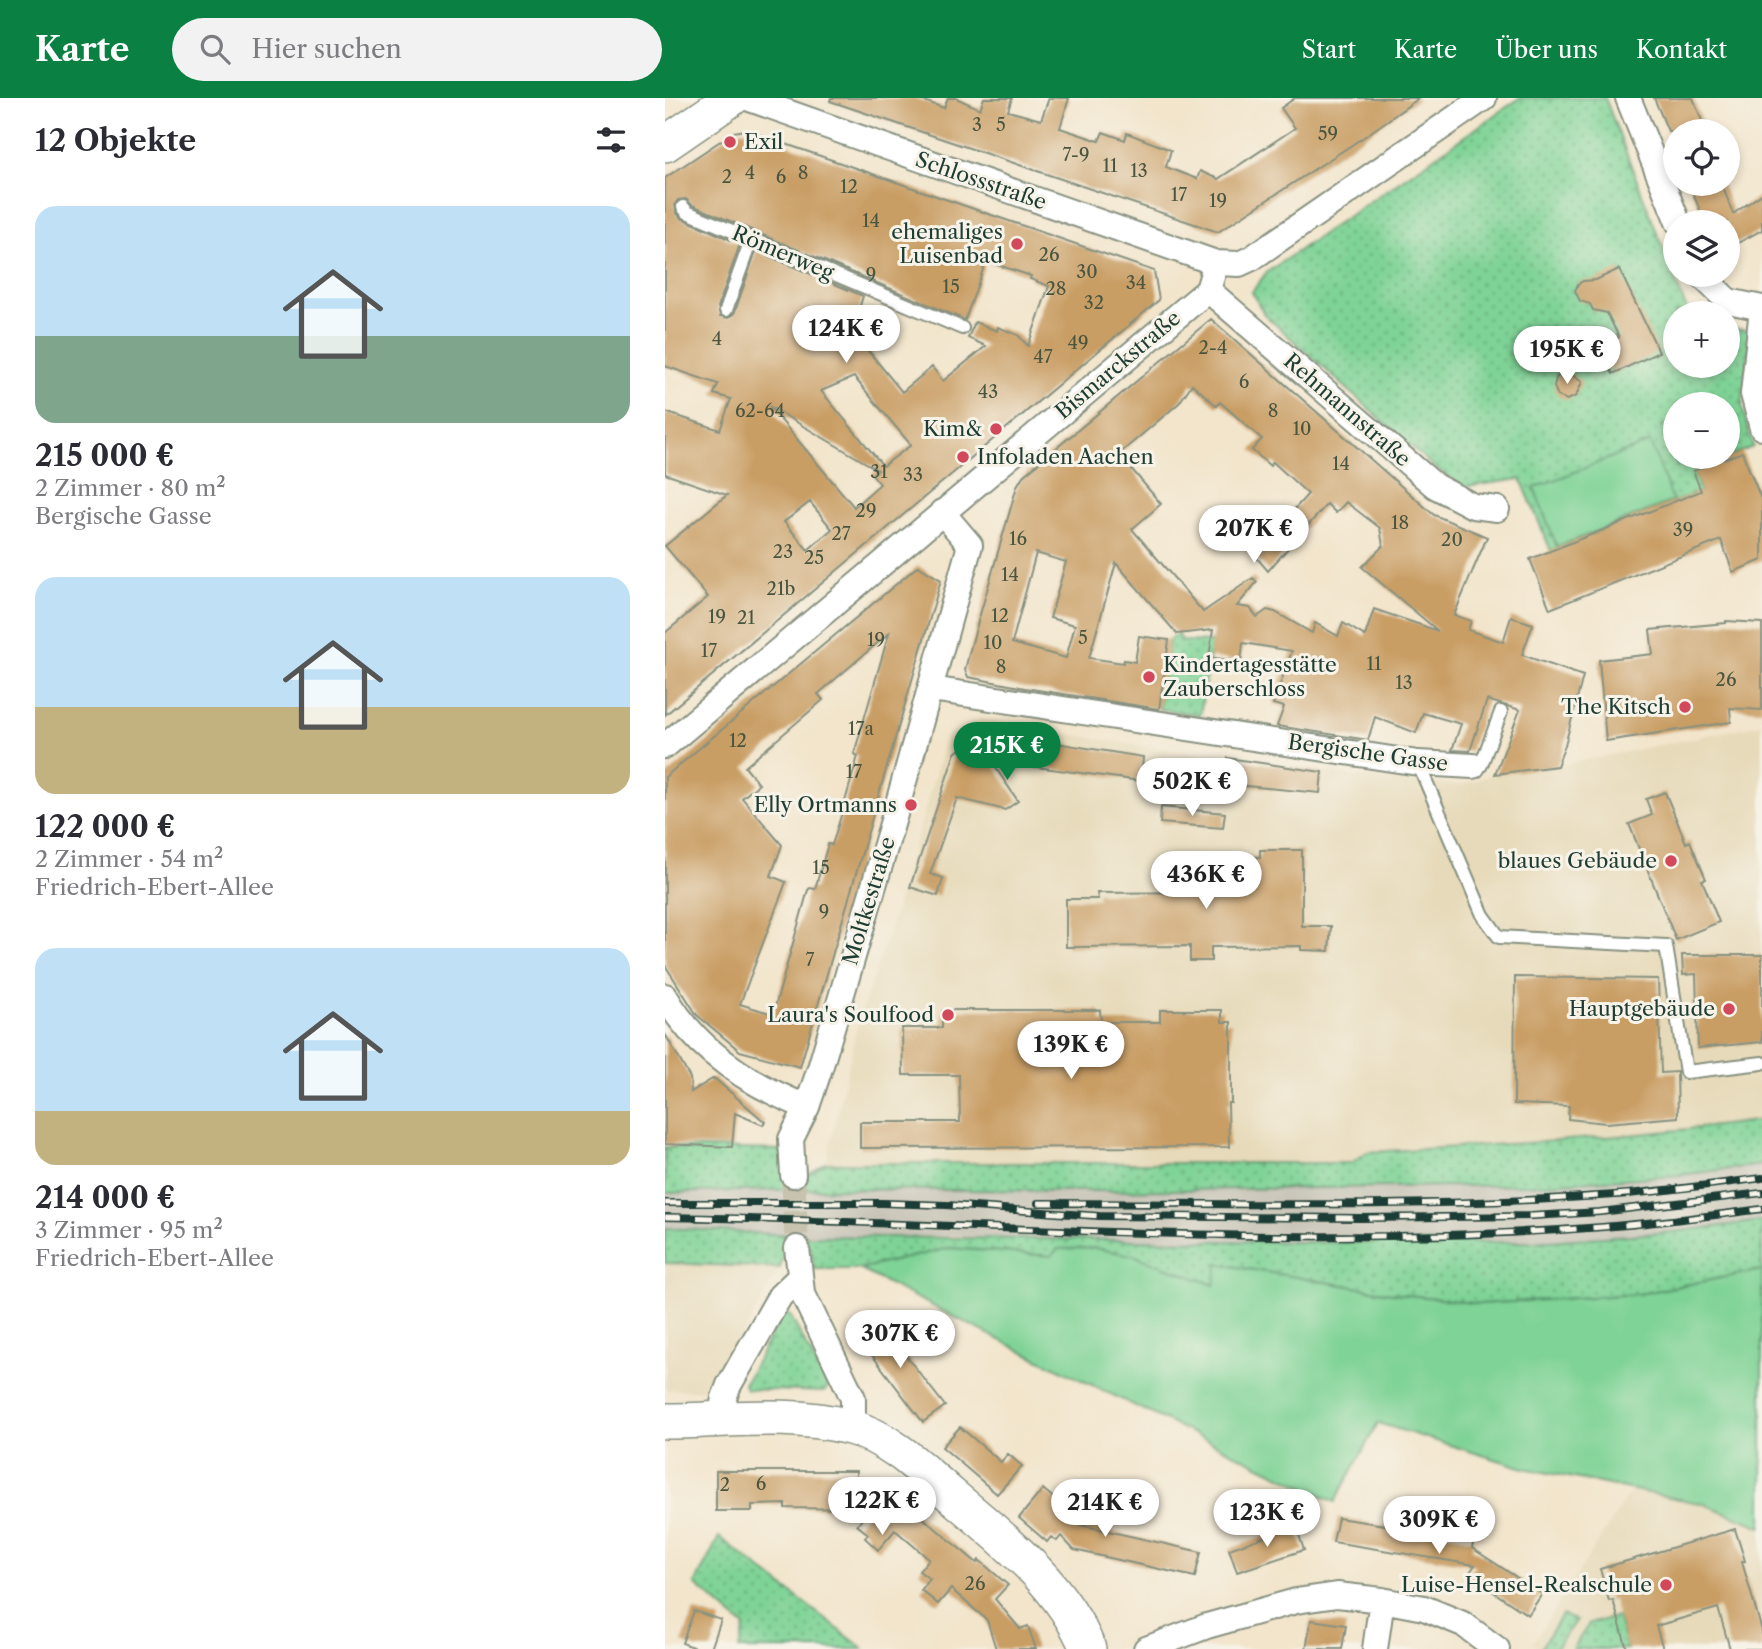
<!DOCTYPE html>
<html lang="de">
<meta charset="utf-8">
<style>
body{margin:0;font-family:"Libre Caslon Text",serif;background:#f2f2f3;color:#2b2b33;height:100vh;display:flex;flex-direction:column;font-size:26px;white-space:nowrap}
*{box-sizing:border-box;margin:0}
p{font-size:23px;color:#7c7c81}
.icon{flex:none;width:38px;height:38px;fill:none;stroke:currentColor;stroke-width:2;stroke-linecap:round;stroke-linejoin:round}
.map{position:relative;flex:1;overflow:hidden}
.panel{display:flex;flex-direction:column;background:#fff;width:665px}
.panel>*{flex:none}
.controls{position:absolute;left:998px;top:21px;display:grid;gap:14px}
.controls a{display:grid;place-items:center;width:77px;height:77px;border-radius:50%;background:#fff;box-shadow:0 4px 10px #0003;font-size:35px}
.price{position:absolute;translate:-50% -60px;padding:0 16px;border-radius:24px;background:#fff;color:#222;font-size:23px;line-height:46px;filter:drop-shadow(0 2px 4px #0008)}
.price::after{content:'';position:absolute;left:50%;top:42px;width:21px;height:16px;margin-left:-10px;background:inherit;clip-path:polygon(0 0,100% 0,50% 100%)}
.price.selected{background:#0b8043;color:#fff}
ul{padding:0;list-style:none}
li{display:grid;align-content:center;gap:14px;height:371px;padding:0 35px}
li span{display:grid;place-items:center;height:217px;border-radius:21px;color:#555}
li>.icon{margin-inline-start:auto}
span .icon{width:126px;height:126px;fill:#fffc;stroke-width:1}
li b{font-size:30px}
h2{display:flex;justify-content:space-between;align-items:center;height:84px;padding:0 35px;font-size:30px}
header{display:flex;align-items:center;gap:42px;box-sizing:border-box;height:98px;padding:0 35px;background:#0b8043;color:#fff}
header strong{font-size:33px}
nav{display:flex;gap:38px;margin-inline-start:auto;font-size:24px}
.search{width:490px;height:63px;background:#f2f2f3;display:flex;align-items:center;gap:18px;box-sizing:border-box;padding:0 24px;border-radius:38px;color:#7c7c81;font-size:26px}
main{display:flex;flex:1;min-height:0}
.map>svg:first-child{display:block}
.built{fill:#e7daba}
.railway{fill:#c8c4b8}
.grass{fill:url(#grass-dots);stroke:#4f8865;stroke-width:2;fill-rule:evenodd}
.garden{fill:#7fd396;stroke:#4f8865;stroke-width:2}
.building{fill:#c99e65;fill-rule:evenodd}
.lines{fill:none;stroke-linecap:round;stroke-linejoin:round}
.street-tunnel{stroke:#c8c3ae;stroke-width:24;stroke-dasharray:24 12;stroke-linecap:butt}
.lane-casing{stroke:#889180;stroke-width:16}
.street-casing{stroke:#889180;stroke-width:28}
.secondary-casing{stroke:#889180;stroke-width:38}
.lane{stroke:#fff;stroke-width:12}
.street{stroke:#fff;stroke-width:24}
.secondary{stroke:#fff;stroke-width:35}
.rail-casing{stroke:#1f3d34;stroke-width:8}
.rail{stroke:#f7f3e8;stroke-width:5;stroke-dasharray:16;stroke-linecap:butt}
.poi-dot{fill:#d1495b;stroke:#f7f3e8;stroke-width:2.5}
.labels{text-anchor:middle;stroke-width:6;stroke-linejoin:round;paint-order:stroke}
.number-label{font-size:18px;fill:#4a5540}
.poi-label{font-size:21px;fill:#1f3d34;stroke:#f7f3e8;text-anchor:end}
.street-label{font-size:21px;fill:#1f3d34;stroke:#f7f3e8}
</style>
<header>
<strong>Karte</strong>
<div class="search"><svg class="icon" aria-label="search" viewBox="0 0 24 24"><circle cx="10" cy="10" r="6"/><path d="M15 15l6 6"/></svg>Hier suchen</div>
<nav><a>Start</a><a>Karte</a><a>Über uns</a><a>Kontakt</a></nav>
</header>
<main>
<section class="panel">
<h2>12 Objekte<svg class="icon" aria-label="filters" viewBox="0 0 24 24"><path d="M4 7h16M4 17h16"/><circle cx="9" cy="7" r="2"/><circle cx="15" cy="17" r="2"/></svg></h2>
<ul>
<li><span style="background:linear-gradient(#bfe0f5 60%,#7fa58c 0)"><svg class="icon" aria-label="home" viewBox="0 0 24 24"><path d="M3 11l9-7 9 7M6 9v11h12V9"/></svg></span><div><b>215 000 €</b><p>2 Zimmer · 80 m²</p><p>Bergische Gasse</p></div></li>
<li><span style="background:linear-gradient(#bfe0f5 60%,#c2b280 0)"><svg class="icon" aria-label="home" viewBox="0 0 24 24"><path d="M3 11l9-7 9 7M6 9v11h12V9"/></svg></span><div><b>122 000 €</b><p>2 Zimmer · 54 m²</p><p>Friedrich-Ebert-Allee</p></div></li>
<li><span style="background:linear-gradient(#bfe0f5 75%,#c2b280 0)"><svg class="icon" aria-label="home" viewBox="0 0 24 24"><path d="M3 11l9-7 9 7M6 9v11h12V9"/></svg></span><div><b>214 000 €</b><p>3 Zimmer · 95 m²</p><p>Friedrich-Ebert-Allee</p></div></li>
</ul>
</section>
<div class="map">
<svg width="1097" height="1551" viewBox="0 0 1097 1551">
<defs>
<pattern id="grass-dots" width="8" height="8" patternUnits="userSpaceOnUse" patternTransform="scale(1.75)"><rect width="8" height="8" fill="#7fd396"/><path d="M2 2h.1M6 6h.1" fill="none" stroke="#67ac7b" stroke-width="1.8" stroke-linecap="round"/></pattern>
</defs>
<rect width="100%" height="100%" fill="#f7f3e8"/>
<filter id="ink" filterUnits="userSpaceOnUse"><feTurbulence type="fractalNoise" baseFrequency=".0143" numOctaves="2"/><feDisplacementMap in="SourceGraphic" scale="14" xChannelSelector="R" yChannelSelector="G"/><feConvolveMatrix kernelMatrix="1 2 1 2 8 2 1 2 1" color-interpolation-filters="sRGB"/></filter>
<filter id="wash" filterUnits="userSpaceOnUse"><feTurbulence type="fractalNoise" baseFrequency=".00686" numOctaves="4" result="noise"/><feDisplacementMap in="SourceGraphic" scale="28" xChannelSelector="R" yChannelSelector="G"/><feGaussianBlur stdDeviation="1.57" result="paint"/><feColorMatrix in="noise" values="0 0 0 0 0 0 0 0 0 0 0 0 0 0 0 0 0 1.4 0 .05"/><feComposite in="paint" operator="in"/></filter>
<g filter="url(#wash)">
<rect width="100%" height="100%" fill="#f2e5cc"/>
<path class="built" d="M315,621L464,646L657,674L744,684L796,687L830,676L892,668L1097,626V1022L1021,1032L830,1047L702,1054L686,1065H161L194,921L224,834L281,639Z
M0,1165L115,1170L46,1292H0Z
M967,1391L1039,1406L1097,1429V1551H873L868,1545Z"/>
<path class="railway" d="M1097,1067V1123L1008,1134L868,1144L432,1143L287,1138H144L0,1129V1095L144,1091L438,1093L865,1087L1005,1078Z"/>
<path class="grass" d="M855,0H940L1023,215H1010V268H1062V231L1086,232L1077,308L1088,349L1028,373L1036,393L886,453L856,381L800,389L770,370L599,216L587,194L601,175ZM1010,306H1062V359H1010Z
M512,536L518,543L547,544L535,617L494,611L504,542Z
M1097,1022V1067L1005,1078L865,1087L438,1093L144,1091L0,1095V1049L117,1052L122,1077L144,1076L161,1065H686L702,1054C834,1047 966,1040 1097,1022Z
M1097,1123V1172L974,1196L815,1206L719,1194L554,1166L549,1187L467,1157L386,1158L285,1150L194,1171H149L145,1149L120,1151L115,1170L0,1165V1130L144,1138L697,1145L868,1144L1008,1134Z
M122,1216L126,1219L163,1289L159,1294L81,1291L79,1286L117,1217Z
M54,1439L199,1551H74L80,1529L30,1486Z
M897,1517L911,1522L890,1551H875Z
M952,1518L962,1551H907L924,1526Z"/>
<path class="garden" d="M1010,323V359H1037L1012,369L996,329Z
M985,344L1008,403L892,449L869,390Z
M285,1150L386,1158L393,1151L429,1150L467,1157L549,1187L553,1166L719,1194L815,1206L974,1196L1097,1172V1429L1039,1406L859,1370L713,1325L670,1404L373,1261L194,1171Z"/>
<g id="blocks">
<path class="building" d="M166,0H250L279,10L283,0H291L315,11L319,0H347L343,13L376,22L384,0H404L395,30L434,43L438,34L460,42L462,35L506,52L501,69L532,81L535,73L553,81L630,30L616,10L630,0H754L699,39L553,134L165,3Z
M989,0H1028L1041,33H1003Z
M80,32L489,173L494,202L0,617V535L43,499L0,448L62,397L0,376V314L55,332L66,301L49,296L53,286L0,268V80L69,34ZM21,101L27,107L300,222L321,163L366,178L365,181L384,188L363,248L353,237L333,229L332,233L310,224L303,240L321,248L278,283L267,269L237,294L187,233L198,198L91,153L69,216L63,220L55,218L53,209L75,146L16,120L11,114L10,106L13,102ZM189,279L246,347L218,368L156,293ZM104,308L213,372L207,376L215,386L189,409ZM145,404L167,431L143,452L119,424Z
M1024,86H1057L1068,116L1097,96V132L1062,151V124H1040Z
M954,171L994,254L948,276L934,250L954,239L942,215L928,212L925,206L915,203L910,193L913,186L918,183L931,182Z
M546,221L769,417L822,439L789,517L806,523L803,532L838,544L846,519L868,526L857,557L918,578L900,647L892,668L830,676L855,612L822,602L805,653L787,652L796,626L758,615L751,635L710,619L703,642L612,628L619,609L608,606L627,553L578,545L576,564L544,559L548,532L512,536L451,465L424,560L458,565L459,562L470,564L474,538L504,542L494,611L360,590L303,579L300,572L306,548L352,388L358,378ZM527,286L552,308L555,304L597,341L587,352L605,368L608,364L643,396L602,442L593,433L581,447L603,473L662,406L671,415L681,404L715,430L718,448L697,469L773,533L709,511L700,538L678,525L673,538L650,525L647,535L610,514L602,512L592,519L585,510L572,508L592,484L588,480L538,514L467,431L496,406L454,356L514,305ZM371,455L401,464L385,520L410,527L401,560L347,545Z
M900,272L917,284L911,298L902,302L893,298L889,289L891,280Z
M1077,354L1097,403V462L1068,474L1056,442L885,511L865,461L1036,393L1028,373Z
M253,468L276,482L135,969L75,953L32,917L0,867V679ZM224,535L189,656L193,658L175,721L167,747L163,746L150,791L145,790L143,792L108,916L75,906L121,784L106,778L117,747L77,700L94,686L80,669L158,602L153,596Z
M1061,523L1097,525V612L1065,610L1066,624L941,643L934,562L988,556L985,532L1061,525Z
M317,633L478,659L476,683L326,663L353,703L340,712L292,700L265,776L278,780L273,798L245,789L290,655Z
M563,660L657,674L655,695L560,686Z
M1000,694L1021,745L1025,743L1041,781L1037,782L1054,824L1011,842L964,726L987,717L981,701Z
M496,709L560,715L558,730L495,725Z
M595,752H637V828H666L664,853L636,852V848L546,849V863H525V848L401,849V801H433L432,795L545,794V759H595Z
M1017,857H1097V944L1033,950L1031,876L1018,877Z
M850,879L993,881L996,975L1012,974L1013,1019L941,1025L903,1021L904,1008L849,1006Z
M283,912H435L436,924H495V912H557V924H566V1005H563L564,1049L195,1050V1024H295L294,977H238L237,930H277V913Z
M0,936L25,980L26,994L49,980L100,1024L98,1027L70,1015L67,1049L0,1046Z
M212,1220L280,1308L258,1324L191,1236Z
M295,1329L336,1364L343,1356L357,1368L332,1396L277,1349Z
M51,1373H191V1397L218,1418L234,1400L312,1465L314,1462L343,1487L330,1501L355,1531L363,1528L371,1551H331L322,1522L286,1491L273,1506L256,1492L265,1481L254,1473L264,1461L230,1432L213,1452L200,1440L203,1436L192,1427L205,1411L120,1410V1406L87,1407V1413H51Z
M378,1391L405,1414L409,1410L420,1419L416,1427L536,1454L530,1479L409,1452L396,1438L392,1443L386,1439L382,1444L354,1420Z
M673,1420L793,1438L809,1442L807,1450L877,1496L863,1517L803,1477L810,1467L668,1444Z
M631,1428L639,1452L572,1474L564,1451Z
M1070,1431L1080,1463L1077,1464L1097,1533V1551H1065L1053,1510L991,1528L998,1551H962L948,1502L944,1503L935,1471Z
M29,1513L56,1522L46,1551H33L17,1545Z
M646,1522L681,1527L677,1551H641Z"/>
</g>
</g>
<g filter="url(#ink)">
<use href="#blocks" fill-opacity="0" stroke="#889180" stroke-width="2"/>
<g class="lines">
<path class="street-tunnel" d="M128,1077L132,1150"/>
<defs>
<path id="lane" d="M18,109L22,114L297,230
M61,212L86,142
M753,665L818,817L834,839L1001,848L1021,974L1097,965
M808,668L816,667L836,614"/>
<path id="street" d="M82,0L551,165L574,166L587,160L819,0
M963,0L1013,124
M1036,177L1063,203L1097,210L1088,296L1097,330
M543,192L770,388L808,408L832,411
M266,591L753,665L808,668
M0,648L543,192L551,165
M0,898C31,952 85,987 142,1009
M128,1077L126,1041L142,1009L156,967L230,716L305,447L277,414
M132,1150L137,1194L188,1300V1330
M55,1322L59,1300L64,1287L115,1198L135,1179
M481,1551L542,1528L631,1503L672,1497L717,1502L759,1510L798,1526L832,1551
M710,1551L717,1502"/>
<path id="secondary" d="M0,46L67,0
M0,1323C62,1323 125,1313 185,1329C225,1340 256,1371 286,1397C338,1441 397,1486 423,1551"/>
</defs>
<use href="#lane" class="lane-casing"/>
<use href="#street" class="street-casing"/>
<use href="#secondary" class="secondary-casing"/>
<use href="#lane" class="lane"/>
<use href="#street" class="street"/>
<use href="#secondary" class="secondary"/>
<defs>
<path id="rail" d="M0,1105H217L281,1107L434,1118L696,1120L867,1118L935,1114L1097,1095
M373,1105C559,1105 748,1111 934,1098C989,1095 1043,1087 1097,1080
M0,1119C312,1124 626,1153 938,1129C991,1125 1044,1118 1097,1111"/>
</defs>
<use href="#rail" class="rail-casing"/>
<use href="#rail" class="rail"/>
</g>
</g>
<g class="poi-dot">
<circle cx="65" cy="44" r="7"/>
<circle cx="352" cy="146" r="7"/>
<circle cx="331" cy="331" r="7"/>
<circle cx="298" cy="359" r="7"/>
<circle cx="484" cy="579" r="7"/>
<circle cx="1020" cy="609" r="7"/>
<circle cx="246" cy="707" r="7"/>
<circle cx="1006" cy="763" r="7"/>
<circle cx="1064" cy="911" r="7"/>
<circle cx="283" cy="917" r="7"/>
<circle cx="1001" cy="1487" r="7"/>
</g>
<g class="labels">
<g class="number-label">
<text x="312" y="33">3</text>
<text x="336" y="33">5</text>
<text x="663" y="42">59</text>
<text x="411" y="63">7-9</text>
<text x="445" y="74">11</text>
<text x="474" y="79">13</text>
<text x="85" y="81">4</text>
<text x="138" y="81">8</text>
<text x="62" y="85">2</text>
<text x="116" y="85">6</text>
<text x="184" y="95">12</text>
<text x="514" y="103">17</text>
<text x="553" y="109">19</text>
<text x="206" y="129">14</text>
<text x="384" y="163">26</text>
<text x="422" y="180">30</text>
<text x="206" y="183">9</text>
<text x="471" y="191">34</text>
<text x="286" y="195">15</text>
<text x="391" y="197">28</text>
<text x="429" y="211">32</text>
<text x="52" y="247">4</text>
<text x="413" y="251">49</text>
<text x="548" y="256">2-4</text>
<text x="378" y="265">47</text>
<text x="579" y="290">6</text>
<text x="323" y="300">43</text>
<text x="95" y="319">62-64</text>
<text x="608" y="319">8</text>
<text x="637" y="337">10</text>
<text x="676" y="372">14</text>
<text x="214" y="380">31</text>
<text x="248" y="383">33</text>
<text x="201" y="419">29</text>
<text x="735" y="431">18</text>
<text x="1018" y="438">39</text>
<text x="176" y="442">27</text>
<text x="353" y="447">16</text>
<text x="787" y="448">20</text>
<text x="118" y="460">23</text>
<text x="149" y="466">25</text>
<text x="345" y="483">14</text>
<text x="116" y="497">21b</text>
<text x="335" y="524">12</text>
<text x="52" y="525">19</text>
<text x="81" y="526">21</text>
<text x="418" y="546">5</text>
<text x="211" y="548">19</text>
<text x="328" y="551">10</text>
<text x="44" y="559">17</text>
<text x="709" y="572">11</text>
<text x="336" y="575">8</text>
<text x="1061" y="588">26</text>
<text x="739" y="591">13</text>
<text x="196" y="637">17a</text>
<text x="73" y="649">12</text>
<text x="189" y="680">17</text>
<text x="156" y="776">15</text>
<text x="159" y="820">9</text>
<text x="145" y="868">7</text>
<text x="96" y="1392">6</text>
<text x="60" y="1393">2</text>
<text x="310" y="1492">26</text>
</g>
<g class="poi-label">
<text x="79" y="51" text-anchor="start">Exil</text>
<text x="338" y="141">ehemaliges<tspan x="338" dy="24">Luisenbad</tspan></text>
<text x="317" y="338">Kim&amp;</text>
<text x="312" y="366" text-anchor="start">Infoladen Aachen</text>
<text x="498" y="574" text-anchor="start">Kindertagesstätte<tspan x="498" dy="24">Zauberschloss</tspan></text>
<text x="1006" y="616">The Kitsch</text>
<text x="232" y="714">Elly Ortmanns</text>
<text x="992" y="770">blaues Gebäude</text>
<text x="1050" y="918">Hauptgebäude</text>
<text x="269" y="924">Laura's Soulfood</text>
<text x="987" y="1494">Luise-Hensel-Realschule</text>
</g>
<g class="street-label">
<text transform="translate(316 83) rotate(19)" y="7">Schlossstraße</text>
<text transform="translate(118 155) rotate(23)" y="7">Römerweg</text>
<text transform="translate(453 267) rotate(-40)" y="7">Bismarckstraße</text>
<text transform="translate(682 312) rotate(41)" y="7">Rehmannstraße</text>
<text transform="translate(703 655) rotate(8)" y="7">Bergische Gasse</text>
<text transform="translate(204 803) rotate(-73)" y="7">Moltkestraße</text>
</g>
</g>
</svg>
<div class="controls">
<a><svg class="icon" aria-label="locate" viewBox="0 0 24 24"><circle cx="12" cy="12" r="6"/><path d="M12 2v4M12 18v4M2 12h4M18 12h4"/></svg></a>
<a><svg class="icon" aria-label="layers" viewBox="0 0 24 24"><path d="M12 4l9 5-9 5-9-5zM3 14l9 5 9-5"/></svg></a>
<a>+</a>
<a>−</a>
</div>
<b class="price" style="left:181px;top:267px">124K €</b>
<b class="price" style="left:902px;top:288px">195K €</b>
<b class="price" style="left:589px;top:467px">207K €</b>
<b class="price selected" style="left:342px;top:684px">215K €</b>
<b class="price" style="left:527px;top:720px">502K €</b>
<b class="price" style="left:541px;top:813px">436K €</b>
<b class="price" style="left:406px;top:983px">139K €</b>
<b class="price" style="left:235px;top:1272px">307K €</b>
<b class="price" style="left:217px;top:1439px">122K €</b>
<b class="price" style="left:440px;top:1441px">214K €</b>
<b class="price" style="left:602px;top:1451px">123K €</b>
<b class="price" style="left:774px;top:1458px">309K €</b>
</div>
</main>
